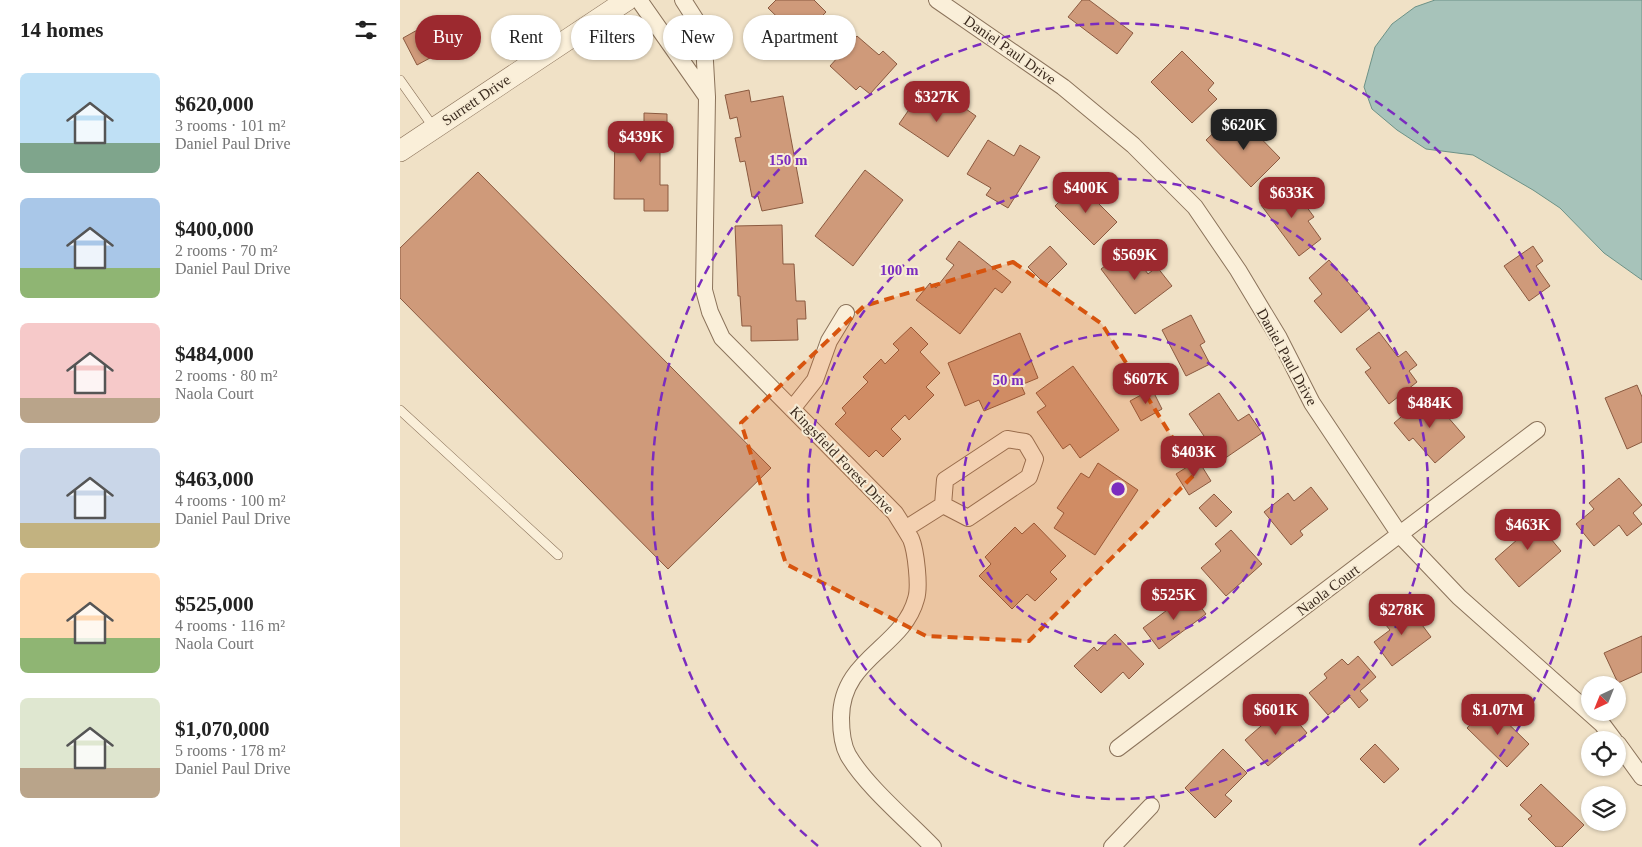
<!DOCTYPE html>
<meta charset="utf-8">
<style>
body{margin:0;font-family:"Times New Roman",serif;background:#f6f6f6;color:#222;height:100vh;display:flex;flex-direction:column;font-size:19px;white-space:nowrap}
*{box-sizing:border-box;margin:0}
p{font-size:16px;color:#767676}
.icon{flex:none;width:28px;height:28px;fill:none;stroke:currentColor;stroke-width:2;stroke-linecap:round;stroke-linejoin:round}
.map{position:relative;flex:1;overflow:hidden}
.drawer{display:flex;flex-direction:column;background:#fff;width:400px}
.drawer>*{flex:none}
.hud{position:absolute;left:15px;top:15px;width:475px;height:45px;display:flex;gap:10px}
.needle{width:32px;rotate:223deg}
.controls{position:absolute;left:1181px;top:676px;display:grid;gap:10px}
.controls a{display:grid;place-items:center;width:45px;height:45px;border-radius:50%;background:#fff;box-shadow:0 1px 4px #0004;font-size:25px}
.price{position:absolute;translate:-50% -42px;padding:0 11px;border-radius:10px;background:#9c292f;color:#fff;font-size:16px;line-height:32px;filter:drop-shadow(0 1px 2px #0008)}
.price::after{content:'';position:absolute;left:50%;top:30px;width:15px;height:11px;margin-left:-8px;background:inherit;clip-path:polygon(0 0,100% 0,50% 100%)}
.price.current{background:#222;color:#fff}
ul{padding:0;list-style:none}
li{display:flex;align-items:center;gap:15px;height:125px;padding:0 20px}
li span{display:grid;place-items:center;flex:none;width:140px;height:100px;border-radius:8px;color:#555}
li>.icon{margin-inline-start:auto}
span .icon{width:60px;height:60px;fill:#fffc;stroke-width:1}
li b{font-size:21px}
h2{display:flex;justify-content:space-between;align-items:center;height:60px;padding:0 20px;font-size:21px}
.tag{padding:0 18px;border-radius:22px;background:#fff;box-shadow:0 1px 4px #0004;font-size:18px;line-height:45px}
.tag.current{background:#9c292f;color:#fff}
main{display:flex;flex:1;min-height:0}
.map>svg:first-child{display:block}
.water{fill:#a7c3ba;stroke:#6d9287}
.building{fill:#cf9a7a;stroke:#8b5a40}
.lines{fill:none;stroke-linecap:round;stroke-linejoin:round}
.service-casing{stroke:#8b735b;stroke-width:10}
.minor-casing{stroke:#8b735b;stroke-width:18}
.tertiary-casing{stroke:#8b735b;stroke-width:22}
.service{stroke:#faefd9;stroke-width:9}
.minor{stroke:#faefd9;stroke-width:16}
.tertiary{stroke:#faefd9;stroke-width:21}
.marked{fill:#d7540e;fill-opacity:0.2;stroke:#d7540e;stroke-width:4;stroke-dasharray:10 6;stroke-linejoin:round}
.ring{fill:none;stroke:#7b2cbf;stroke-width:2.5;stroke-dasharray:9 6}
.labels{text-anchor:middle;stroke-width:4;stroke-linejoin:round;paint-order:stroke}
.street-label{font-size:15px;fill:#3b2b1f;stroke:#f7ecd5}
.centre{fill:#7b2cbf;stroke:#f7ecd5;stroke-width:2.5}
.ring-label{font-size:15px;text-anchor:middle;font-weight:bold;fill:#7b2cbf;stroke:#f7ecd5;stroke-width:4;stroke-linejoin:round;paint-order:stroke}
</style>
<main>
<section class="drawer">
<h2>14 homes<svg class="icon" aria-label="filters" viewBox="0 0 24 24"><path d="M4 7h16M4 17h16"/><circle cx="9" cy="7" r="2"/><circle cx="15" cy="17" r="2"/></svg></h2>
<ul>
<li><span style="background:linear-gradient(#bfe0f5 70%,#7fa58c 0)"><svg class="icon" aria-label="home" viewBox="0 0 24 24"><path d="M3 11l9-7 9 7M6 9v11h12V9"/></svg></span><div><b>$620,000</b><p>3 rooms · 101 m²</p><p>Daniel Paul Drive</p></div></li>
<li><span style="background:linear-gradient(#a9c7e8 70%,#8fb573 0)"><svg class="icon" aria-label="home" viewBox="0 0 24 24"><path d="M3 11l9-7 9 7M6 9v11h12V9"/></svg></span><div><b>$400,000</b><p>2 rooms · 70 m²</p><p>Daniel Paul Drive</p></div></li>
<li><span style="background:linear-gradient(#f6c9c9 75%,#b9a48a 0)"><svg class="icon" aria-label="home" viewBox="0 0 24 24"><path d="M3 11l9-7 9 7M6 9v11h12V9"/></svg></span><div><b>$484,000</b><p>2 rooms · 80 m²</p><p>Naola Court</p></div></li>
<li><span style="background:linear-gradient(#c9d6e8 75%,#c2b280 0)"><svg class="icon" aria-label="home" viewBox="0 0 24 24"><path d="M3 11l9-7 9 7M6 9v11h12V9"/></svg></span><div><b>$463,000</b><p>4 rooms · 100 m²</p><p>Daniel Paul Drive</p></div></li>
<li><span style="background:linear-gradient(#ffd9b3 65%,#8fb573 0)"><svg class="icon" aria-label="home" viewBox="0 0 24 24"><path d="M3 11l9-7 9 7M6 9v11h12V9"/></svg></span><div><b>$525,000</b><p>4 rooms · 116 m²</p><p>Naola Court</p></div></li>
<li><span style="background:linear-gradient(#dfe7d0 70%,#b9a48a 0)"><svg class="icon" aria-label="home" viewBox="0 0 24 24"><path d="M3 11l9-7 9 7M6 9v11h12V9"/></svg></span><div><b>$1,070,000</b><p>5 rooms · 178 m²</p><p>Daniel Paul Drive</p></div></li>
</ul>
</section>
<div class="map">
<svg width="1242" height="847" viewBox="0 0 1242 847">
<rect width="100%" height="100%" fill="#f0e1c6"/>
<path class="water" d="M1035,0H1242V280L1204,253L1160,208L1133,190L1073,155L1026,149L997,130L972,109L964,87L975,47L992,24L1015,7Z"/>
<path class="building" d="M376,0H414L426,12L400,39L368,8Z
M682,0H689L733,33L717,54L668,17Z
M28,24L43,51L17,65L3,38Z
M457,36L479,55L483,51L497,64L470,94L460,86L456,90L430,66Z
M782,51L814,83L808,90L817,99L792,123L751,82Z
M349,90L351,102L383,96L403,203L362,211L358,196L352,197L345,161L340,162L335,138L341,137L337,117L330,119L325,95Z
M522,91L550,111L556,102L576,116L548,157L499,124Z
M244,113L267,114V138H260V185H268V211H244V199H214L215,125H244Z
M842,119L880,158L851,187L806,140L825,122L831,129Z
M588,140L614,156L620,145L640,157L608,208L586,195L591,188L567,174Z
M465,170L503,200L453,266L415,236Z
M78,172L371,468L268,569L0,298V248Z
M678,183L717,222L694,245L655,206Z
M890,184L914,217L908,221L921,239L899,256L861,205Z
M382,225L383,264H394L396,301H405L406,319H397L398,340L351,341V326H342L340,296H338L335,226Z
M559,241L611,282L602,293L595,288L560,334L516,300L530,283L536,288L554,265L546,259Z
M650,246L667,264L646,285L628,267Z
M1133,246L1143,261L1136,266L1150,286L1129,301L1104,266Z
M729,248L748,274L757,267L772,286L735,314L701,269Z
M929,260L970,308L941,333L914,301L922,294L909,278Z
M791,315L805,342L800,345L810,364L786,376L762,330Z
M511,327L528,344L520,352L540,373L526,387L534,395L509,420L505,415L491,429L501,439L483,457L476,450L469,457L435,424L446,413L442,408L468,382L463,377L481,359L485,364L499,350L493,344Z
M979,332L998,357L1006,351L1017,365L1009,371L1017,382L989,404L965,372L971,368L956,349Z
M620,333L638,378L621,385L625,394L584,411L579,400L565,406L548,363Z
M673,366L719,430L680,458L670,444L663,449L637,412L646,406L636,393Z
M1237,385L1242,397V442L1227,449L1205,398Z
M752,389L762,409L741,421L730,401Z
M819,393L838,421L849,414L862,433L821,461L789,414Z
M1028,394L1065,437L1035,463L1013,438L1009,441L994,423Z
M798,460L811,481L789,495L776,474Z
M698,463L738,490L695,555L654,528L664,513L657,508L681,473L689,478Z
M1219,478L1242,505L1233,513L1242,524L1227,536L1219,525L1194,546L1176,524L1194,509L1189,503Z
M911,487L928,509L900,531L903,535L891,545L864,512L888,493L894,501Z
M814,494L832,512L816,527L799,508Z
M1130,514L1161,551L1119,587L1095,559L1118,539L1111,531Z
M634,523L666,556L650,572L657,579L635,601L627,594L612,609L579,576L591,564L585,557L615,527L622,534Z
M831,530L862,564L826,596L801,568L821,551L815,544Z
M790,593L806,614L759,649L743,628Z
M1008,606L1031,637L992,666L974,642L990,630L985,624Z
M715,634L744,664L729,679L723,672L701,693L674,666L694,647L697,651Z
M1242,636V672L1218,683L1204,653Z
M958,656L976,677L960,691L968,700L959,708L950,697L928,715L909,693L927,678L924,674L942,659L948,665Z
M1089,705L1129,744L1107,767L1067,728Z
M884,706L907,733L868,766L845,740Z
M975,744L999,769L984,783L960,759Z
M823,749L847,773L825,795L832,801L815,818L785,788Z
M1141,784L1184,825L1162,847H1156L1128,819L1132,816L1120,805Z"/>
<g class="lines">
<defs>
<path id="service" d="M0,80L34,128
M0,410L158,555"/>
<path id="minor" d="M239,0L307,97
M283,0L299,25L304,44L307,97L304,290L310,312L322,338L495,513C500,521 506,530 511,539C516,551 520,587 516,599C503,648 441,658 441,718C441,729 442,744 448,755C466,786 508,821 533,847
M537,0L663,87L733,145L795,207L838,270L879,338L912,403L1000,535L1059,597L1202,724L1214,740
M392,409L415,380L429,341L446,313
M505,529L543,505L545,480L607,439L625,442L635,459L629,477L568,518L543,505
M1218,744L1242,777
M718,748L1137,430
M712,847L751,806"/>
<path id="tertiary" d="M0,151L227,0"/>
</defs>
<use href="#service" class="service-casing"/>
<use href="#minor" class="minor-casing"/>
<use href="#tertiary" class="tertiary-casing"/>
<use href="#service" class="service"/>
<use href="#minor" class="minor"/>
<use href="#tertiary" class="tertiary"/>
</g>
<path class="marked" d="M613,262L702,324L795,474L629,641L526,636L386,564L341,423L464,306Z"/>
<g class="ring">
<circle cx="718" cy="489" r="155"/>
<circle cx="718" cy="489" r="310"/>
<path d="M418 846A466 466 0 1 1 1018 846"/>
</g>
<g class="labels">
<g class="street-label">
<text transform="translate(610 50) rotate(35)" y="5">Daniel Paul Drive</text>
<text transform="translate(76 100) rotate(-34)" y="5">Surrett Drive</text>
<text transform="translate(887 357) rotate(61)" y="5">Daniel Paul Drive</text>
<text transform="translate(442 460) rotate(46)" y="5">Kingsfield Forest Drive</text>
<text transform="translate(928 590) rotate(-37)" y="5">Naola Court</text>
</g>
</g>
<circle cx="718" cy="489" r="8" class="centre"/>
<g class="ring-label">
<text x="388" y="165">150 m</text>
<text x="499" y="275">100 m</text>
<text x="608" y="385">50 m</text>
</g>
</svg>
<div class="controls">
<a><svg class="needle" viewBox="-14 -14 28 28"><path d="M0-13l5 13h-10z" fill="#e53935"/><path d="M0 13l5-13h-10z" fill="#767676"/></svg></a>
<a><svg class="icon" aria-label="locate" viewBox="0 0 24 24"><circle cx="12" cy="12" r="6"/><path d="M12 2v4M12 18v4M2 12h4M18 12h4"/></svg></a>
<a><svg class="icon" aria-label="layers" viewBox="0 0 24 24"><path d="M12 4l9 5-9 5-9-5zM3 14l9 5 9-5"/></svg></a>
</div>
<b class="price" style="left:537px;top:123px">$327K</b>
<b class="price current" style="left:844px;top:151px">$620K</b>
<b class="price" style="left:241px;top:163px">$439K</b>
<b class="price" style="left:686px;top:214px">$400K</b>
<b class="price" style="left:892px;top:219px">$633K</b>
<b class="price" style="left:735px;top:281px">$569K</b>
<b class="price" style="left:746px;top:405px">$607K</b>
<b class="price" style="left:1030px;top:429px">$484K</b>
<b class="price" style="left:794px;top:478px">$403K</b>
<b class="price" style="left:1128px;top:551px">$463K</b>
<b class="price" style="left:774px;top:621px">$525K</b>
<b class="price" style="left:1002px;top:636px">$278K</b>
<b class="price" style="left:876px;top:736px">$601K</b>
<b class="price" style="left:1098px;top:736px">$1.07M</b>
<div class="hud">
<a class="tag current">Buy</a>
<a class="tag">Rent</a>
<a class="tag">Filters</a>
<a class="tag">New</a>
<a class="tag">Apartment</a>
</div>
</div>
</main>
